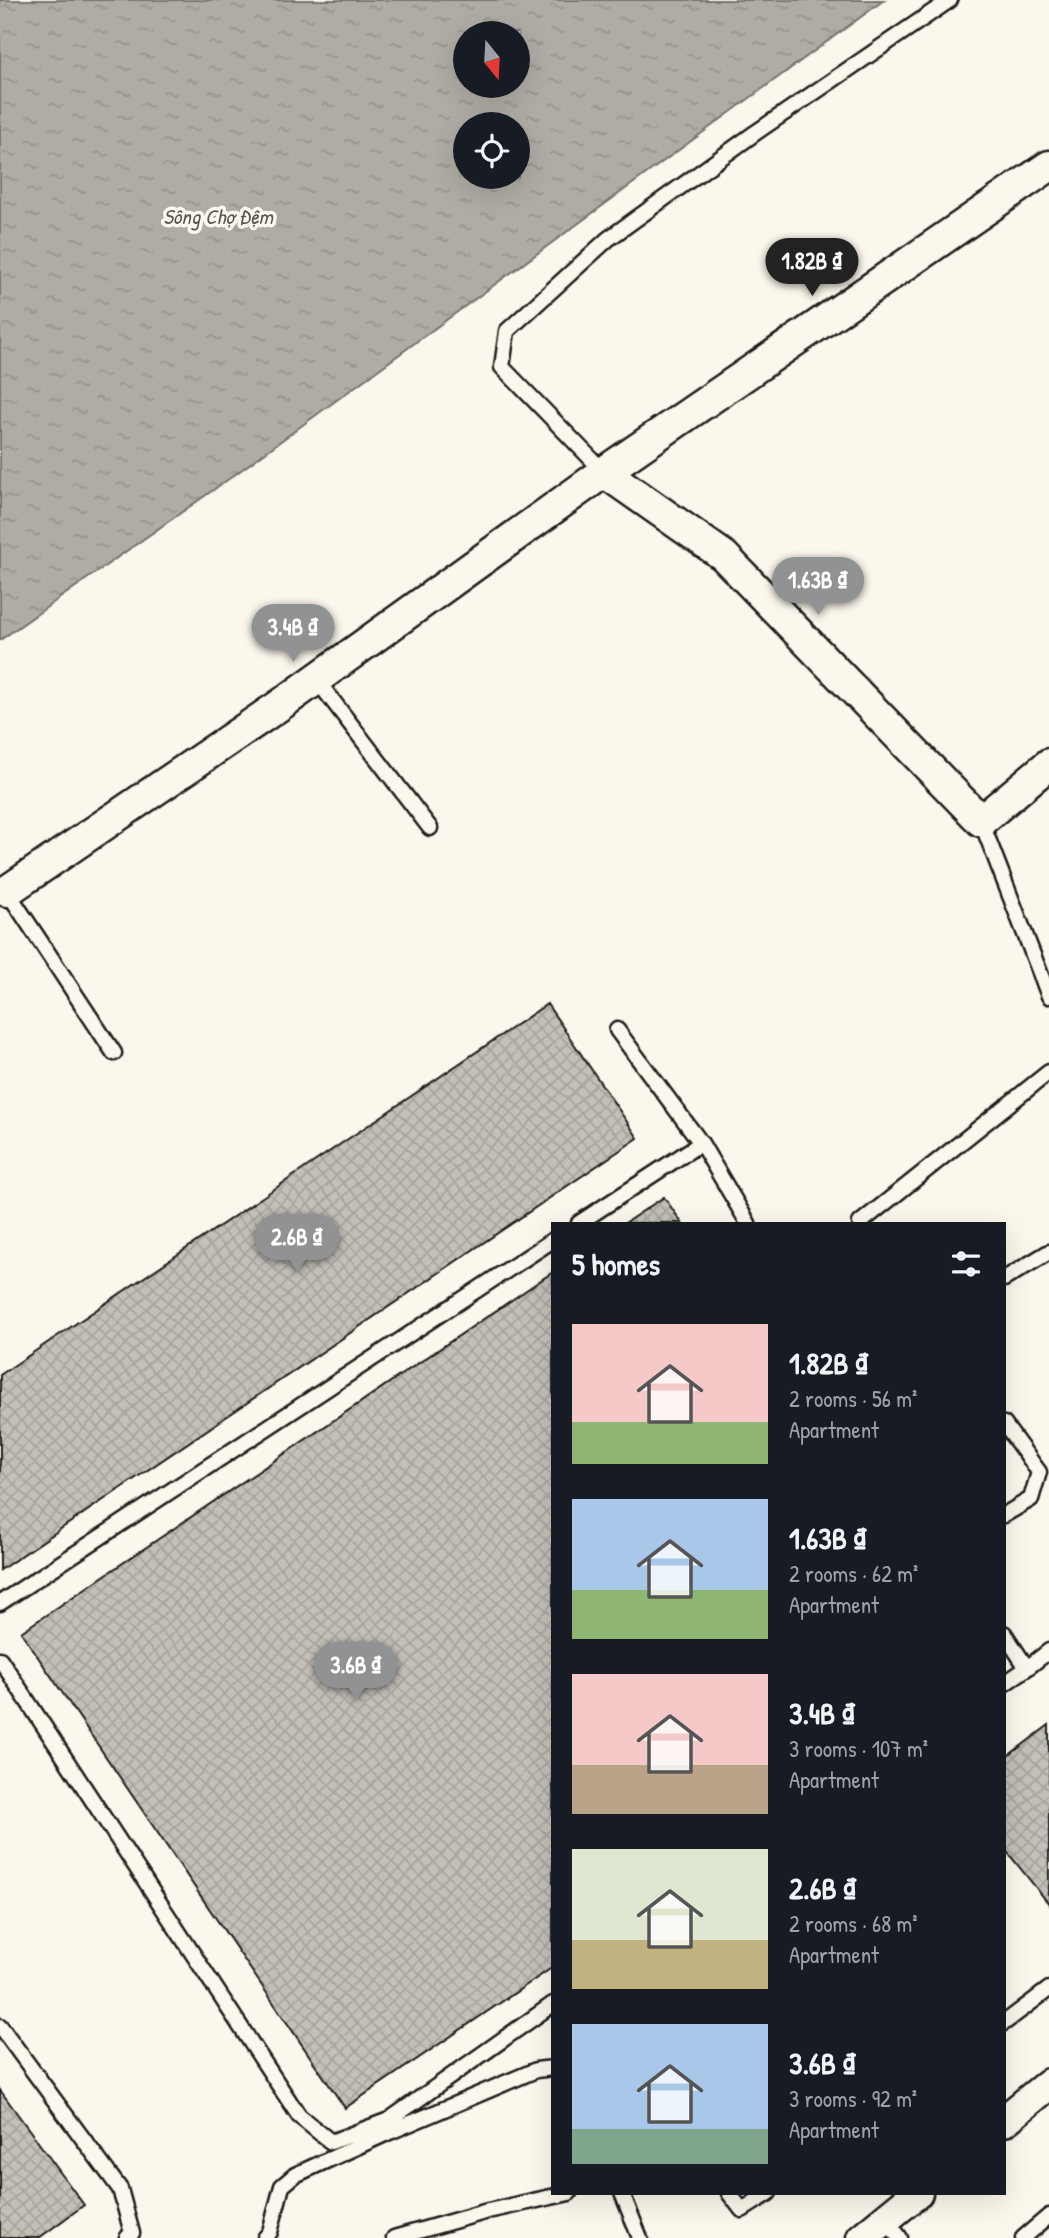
<!DOCTYPE html>
<meta charset="utf-8">
<style>
body{margin:0;font-family:"Patrick Hand",sans-serif;background:#242831;color:#f1f3f6;height:100vh;display:flex;flex-direction:column;font-size:26px;white-space:nowrap}
*{box-sizing:border-box;margin:0}
p{font-size:23px;color:#9ea1a6}
.icon{flex:none;width:38px;height:38px;fill:none;stroke:currentColor;stroke-width:2;stroke-linecap:round;stroke-linejoin:round}
.map{position:relative;flex:1;overflow:hidden}
.sheet{position:absolute;left:551px;top:1222px;width:455px;height:973px;display:flex;flex-direction:column;background:#171b24;border-radius:0px;box-shadow:0 7px 28px #0002}
.sheet>*{flex:none}
.needle{width:46px;rotate:162deg}
.buttons{position:absolute;left:453px;top:21px;display:grid;gap:14px}
.buttons a{display:grid;place-items:center;width:77px;height:77px;border-radius:50%;background:#171b24;box-shadow:0 7px 28px #0002;font-size:35px}
.price{position:absolute;translate:-50% -60px;padding:0 16px;border-radius:24px;background:#919294;color:#fff;font-size:23px;line-height:46px;filter:drop-shadow(0 2px 4px #0008)}
.price::after{content:'';position:absolute;left:50%;top:42px;width:21px;height:16px;margin-left:-10px;background:inherit;clip-path:polygon(0 0,100% 0,50% 100%)}
.price.current{background:#222;color:#fff}
ul{padding:0;list-style:none}
li{display:flex;align-items:center;gap:21px;height:175px;padding:0 21px}
li span{display:grid;place-items:center;flex:none;width:196px;height:140px;border-radius:0px;color:#555}
li>.icon{margin-inline-start:auto}
span .icon{width:84px;height:84px;fill:#fffc;stroke-width:1}
li b{font-size:30px}
h2{display:flex;justify-content:space-between;align-items:center;height:84px;padding:0 21px;font-size:30px}
.map>svg:first-child{display:block}
.water{fill:url(#water-ripples);stroke:#74726e;stroke-width:2;fill-rule:evenodd}
.building{fill:url(#building-cross-hatch);stroke:#1c1c1c;stroke-width:2}
.lines{fill:none;stroke-linecap:round;stroke-linejoin:round}
.service-casing{stroke:#1c1c1c;stroke-width:19}
.minor-casing{stroke:#1c1c1c;stroke-width:35}
.service{stroke:#fbf7ec;stroke-width:14}
.minor{stroke:#fbf7ec;stroke-width:30}
.labels{text-anchor:middle;stroke-width:7;stroke-linejoin:round;paint-order:stroke}
.water-label{font-size:21px;font-style:italic;fill:#575653;stroke:#fbf7ec}
</style>
<div class="map">
<svg width="1049" height="2238" viewBox="0 0 1049 2238">
<defs>
<pattern id="water-ripples" width="26" height="14" patternUnits="userSpaceOnUse" patternTransform="scale(1.75)"><rect width="26" height="14" fill="#afaca5"/><path d="M2 4q2-2 4 0t4 0M15 11q2-2 4 0t4 0" fill="none" stroke="#96938d"/></pattern>
<pattern id="building-cross-hatch" width="8" height="8" patternUnits="userSpaceOnUse" patternTransform="scale(1.75)"><rect width="8" height="8" fill="#c3c0b8"/><path d="M0 0l8 8M0 8l8-8" fill="none" stroke="#a7a49e"/></pattern>
</defs>
<rect width="100%" height="100%" fill="#fbf7ec"/>
<filter id="ink" filterUnits="userSpaceOnUse"><feTurbulence type="fractalNoise" baseFrequency=".0143" numOctaves="2"/><feDisplacementMap in="SourceGraphic" scale="14" xChannelSelector="R" yChannelSelector="G"/><feConvolveMatrix kernelMatrix="1 2 1 2 8 2 1 2 1" color-interpolation-filters="sRGB"/></filter>
<g filter="url(#ink)">
<path class="water" d="M0,0H884L226,481L0,640ZM466,33H518V86H466ZM466,124H518V177H466Z"/>
<path class="building" d="M547,1004L638,1138L0,1570V1375Z
M664,1197L682,1223H625Z
M553,1272V1967L345,2108L21,1632Z
M1049,1725V1904L1004,1848V1759Z
M0,2090L84,2205L39,2238H0Z"/>
<g class="lines">
<defs>
<path id="service" d="M604,472L502,367L507,331L608,239L755,133L950,0
M316,679L430,828
M981,821L1049,996
M4,893L7,891L114,1053
M617,1030L701,1143L748,1223
M579,1223L701,1143
M860,1223L1049,1072
M1004,1279L1049,1252
M1004,1424L1039,1472L1031,1499L1004,1515
M0,1603L553,1240
M1004,1633L1027,1668L1049,1651
M0,1659L299,2116L331,2142L389,2120L553,2004
M1004,1684L1027,1668
M1004,2023L1049,1989
M0,2026L120,2189L132,2233L127,2238
M622,2193L640,2238
M729,2193L742,2210L769,2193
M886,2219L900,2238
M265,2238L270,2232L282,2186L295,2175L385,2134L536,2070L553,2068
M394,2238L488,2211L569,2193
M1023,2238L1049,2216"/>
<path id="minor" d="M604,472L724,556L981,821L1049,764
M7,891L283,703L604,472L1049,166
M1004,2121L1049,2084
M862,2238L917,2193"/>
</defs>
<use href="#service" class="service-casing"/>
<use href="#minor" class="minor-casing"/>
<use href="#service" class="service"/>
<use href="#minor" class="minor"/>
</g>
</g>
<g class="labels">
<g class="water-label">
<text x="218" y="224">Sông Chợ Đệm</text>
</g>
</g>
</svg>
<div class="buttons">
<a><svg class="needle" viewBox="-14 -14 28 28"><path d="M0-13l5 13h-10z" fill="#e53935"/><path d="M0 13l5-13h-10z" fill="#9ea1a6"/></svg></a>
<a><svg class="icon" aria-label="locate" viewBox="0 0 24 24"><circle cx="12" cy="12" r="6"/><path d="M12 2v4M12 18v4M2 12h4M18 12h4"/></svg></a>
</div>
<b class="price current" style="left:812px;top:298px">1.82B ₫</b>
<b class="price" style="left:818px;top:617px">1.63B ₫</b>
<b class="price" style="left:293px;top:664px">3.4B ₫</b>
<b class="price" style="left:297px;top:1274px">2.6B ₫</b>
<b class="price" style="left:356px;top:1702px">3.6B ₫</b>
<section class="sheet">
<h2>5 homes<svg class="icon" aria-label="filters" viewBox="0 0 24 24"><path d="M4 7h16M4 17h16"/><circle cx="9" cy="7" r="2"/><circle cx="15" cy="17" r="2"/></svg></h2>
<ul>
<li><span style="background:linear-gradient(#f6c9c9 70%,#8fb573 0)"><svg class="icon" aria-label="home" viewBox="0 0 24 24"><path d="M3 11l9-7 9 7M6 9v11h12V9"/></svg></span><div><b>1.82B ₫</b><p>2 rooms · 56 m²</p><p>Apartment</p></div></li>
<li><span style="background:linear-gradient(#a9c7e8 65%,#8fb573 0)"><svg class="icon" aria-label="home" viewBox="0 0 24 24"><path d="M3 11l9-7 9 7M6 9v11h12V9"/></svg></span><div><b>1.63B ₫</b><p>2 rooms · 62 m²</p><p>Apartment</p></div></li>
<li><span style="background:linear-gradient(#f6c9c9 65%,#b9a48a 0)"><svg class="icon" aria-label="home" viewBox="0 0 24 24"><path d="M3 11l9-7 9 7M6 9v11h12V9"/></svg></span><div><b>3.4B ₫</b><p>3 rooms · 107 m²</p><p>Apartment</p></div></li>
<li><span style="background:linear-gradient(#dfe7d0 65%,#c2b280 0)"><svg class="icon" aria-label="home" viewBox="0 0 24 24"><path d="M3 11l9-7 9 7M6 9v11h12V9"/></svg></span><div><b>2.6B ₫</b><p>2 rooms · 68 m²</p><p>Apartment</p></div></li>
<li><span style="background:linear-gradient(#a9c7e8 75%,#7fa58c 0)"><svg class="icon" aria-label="home" viewBox="0 0 24 24"><path d="M3 11l9-7 9 7M6 9v11h12V9"/></svg></span><div><b>3.6B ₫</b><p>3 rooms · 92 m²</p><p>Apartment</p></div></li>
</ul>
</section>
</div>
